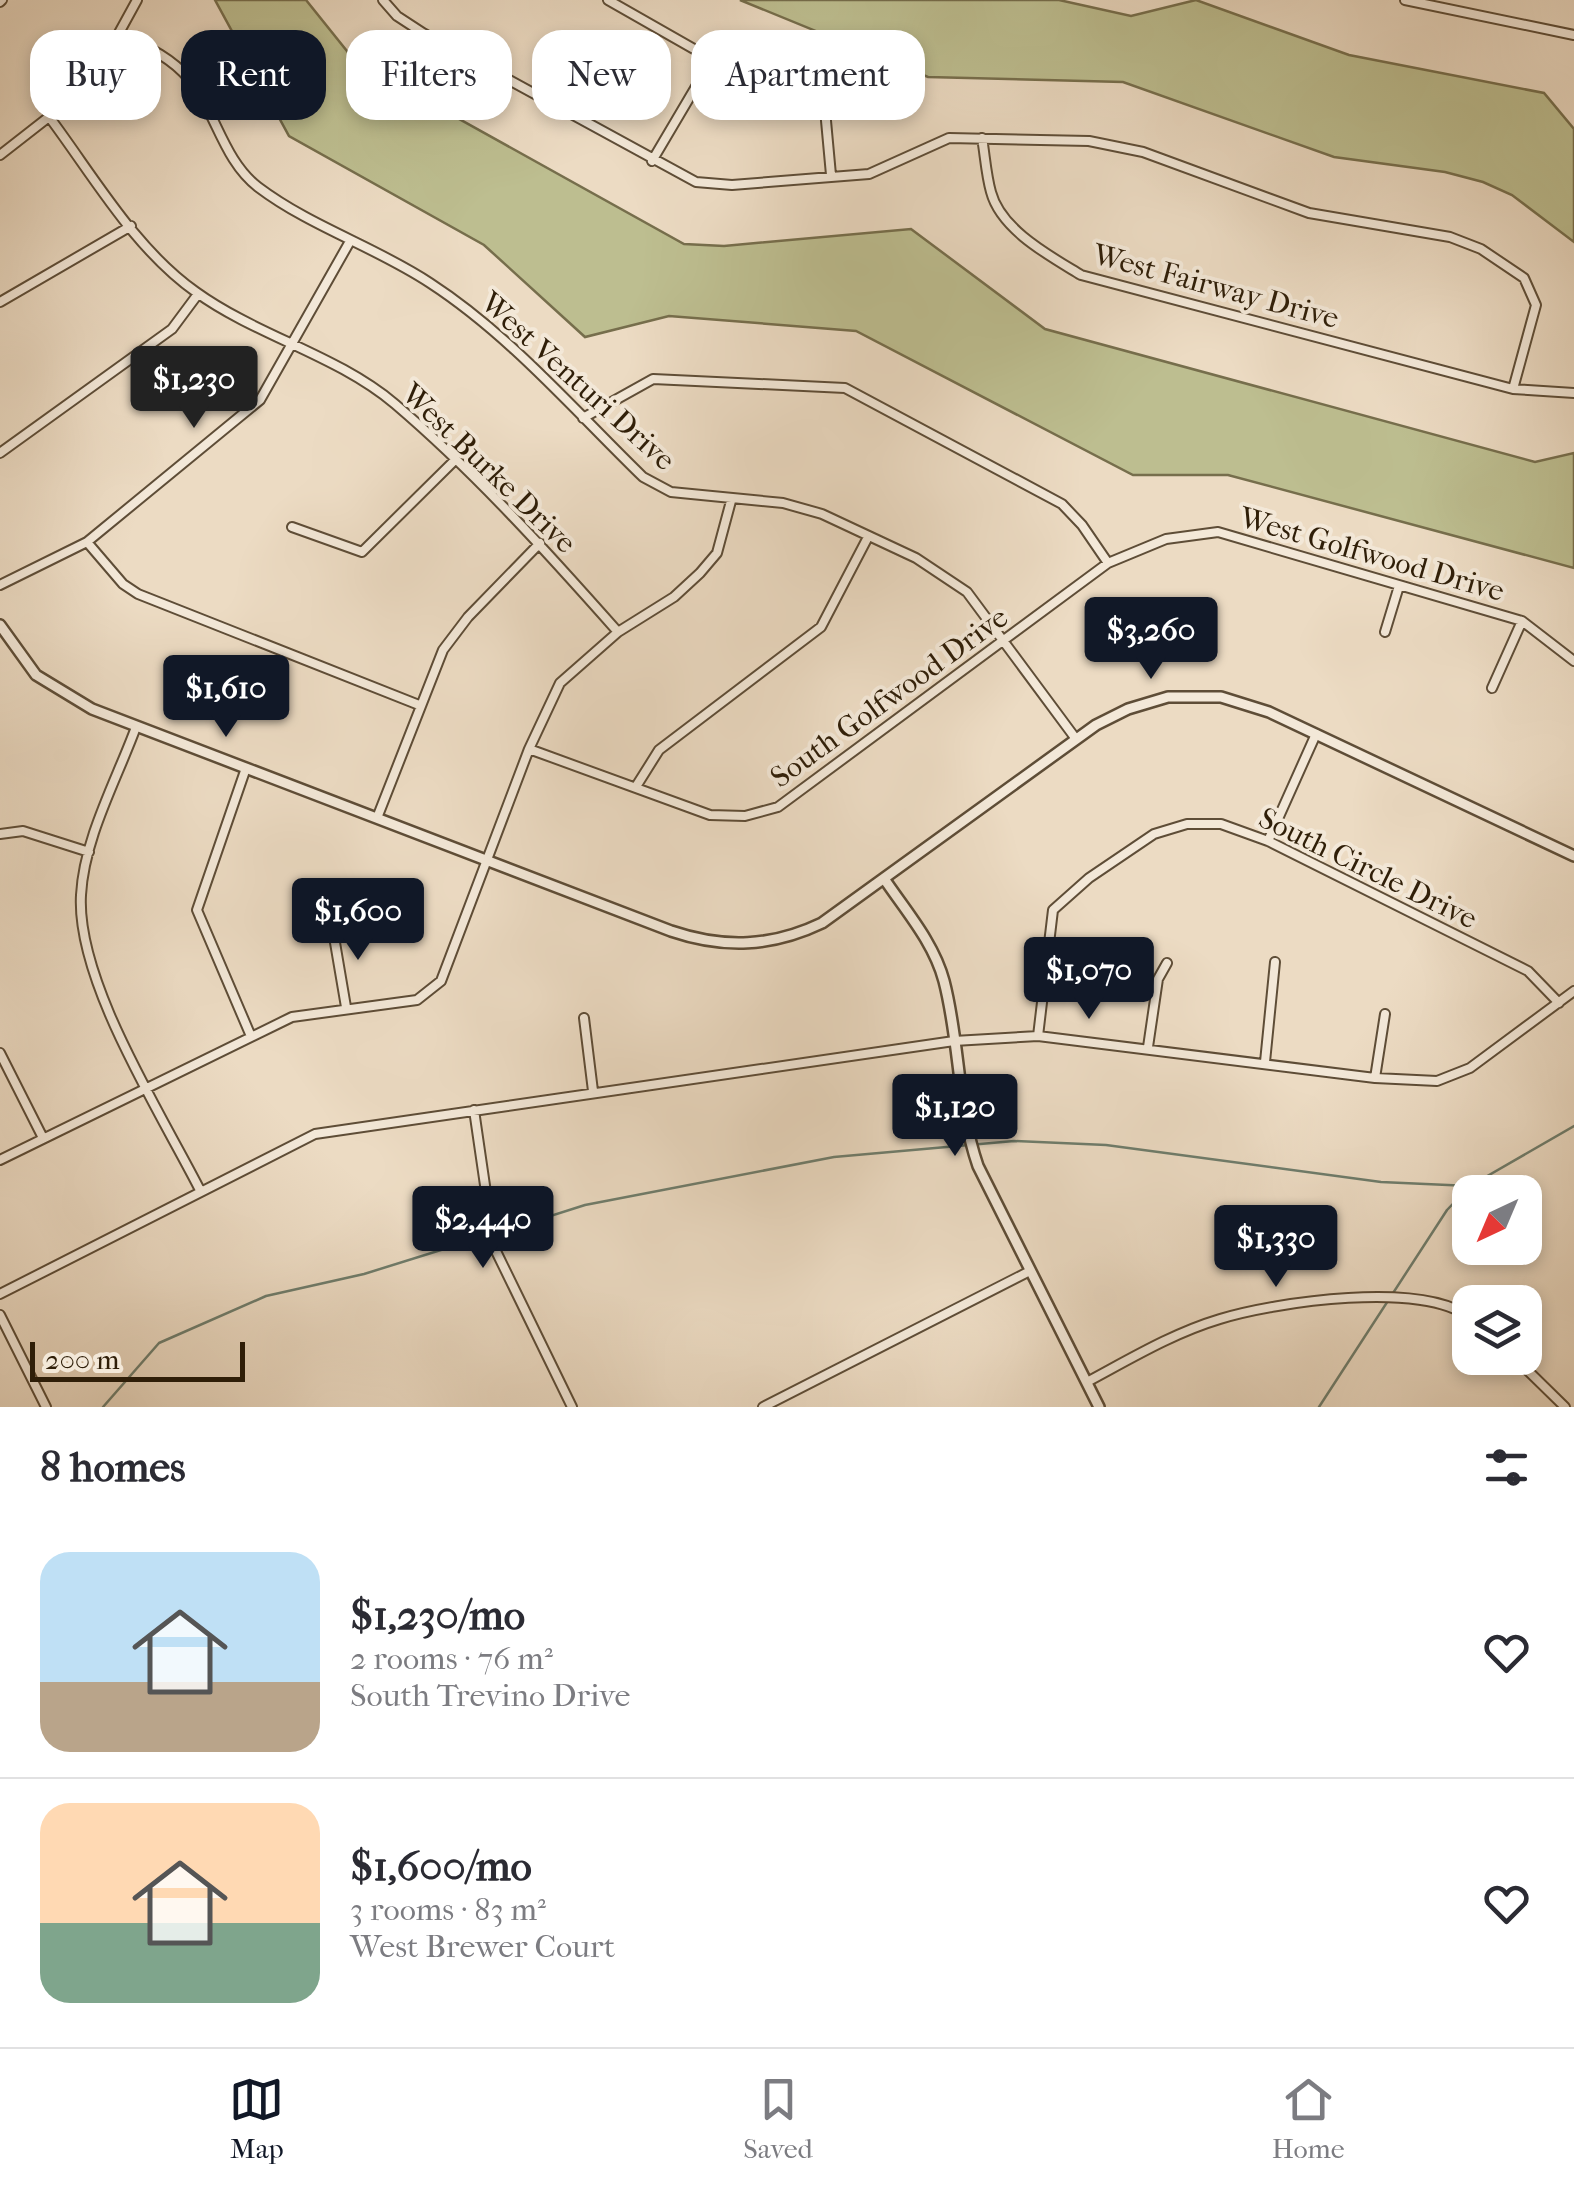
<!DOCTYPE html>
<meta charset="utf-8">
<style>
body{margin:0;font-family:"IM FELL French Canon",serif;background:#f7f7f7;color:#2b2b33;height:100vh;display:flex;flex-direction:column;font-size:38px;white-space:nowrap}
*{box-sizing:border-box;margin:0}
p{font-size:32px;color:#7c7c81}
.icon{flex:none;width:55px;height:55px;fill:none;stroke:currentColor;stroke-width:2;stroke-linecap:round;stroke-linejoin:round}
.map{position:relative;height:1407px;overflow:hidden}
.sheet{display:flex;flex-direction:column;background:#fff;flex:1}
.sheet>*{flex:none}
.hud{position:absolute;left:30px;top:30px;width:1000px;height:90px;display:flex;gap:20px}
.needle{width:65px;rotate:224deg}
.tools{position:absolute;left:1452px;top:1175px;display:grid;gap:20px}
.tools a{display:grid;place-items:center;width:90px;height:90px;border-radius:20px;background:#fff;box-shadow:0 5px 15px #0003;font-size:50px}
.scale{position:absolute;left:30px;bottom:25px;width:215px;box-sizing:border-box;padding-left:10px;border:5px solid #2f1e08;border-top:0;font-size:28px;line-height:35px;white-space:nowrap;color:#2f1e08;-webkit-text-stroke:8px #f3e8d8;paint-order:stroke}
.price{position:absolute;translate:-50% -85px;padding:0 22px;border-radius:10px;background:#111827;color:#fff;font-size:32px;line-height:65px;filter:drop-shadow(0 2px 5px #0008)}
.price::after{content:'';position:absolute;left:50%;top:60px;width:30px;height:22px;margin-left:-15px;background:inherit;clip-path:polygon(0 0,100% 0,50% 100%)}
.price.active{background:#222;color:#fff}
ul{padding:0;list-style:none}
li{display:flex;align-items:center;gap:30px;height:250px;padding:0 40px}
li+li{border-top:2px solid #e1e1e2}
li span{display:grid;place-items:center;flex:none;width:280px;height:200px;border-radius:30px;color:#555}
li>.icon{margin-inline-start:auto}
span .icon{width:120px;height:120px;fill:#fffc;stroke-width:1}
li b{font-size:42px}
h2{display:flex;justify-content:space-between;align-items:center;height:120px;padding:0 40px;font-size:42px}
.pill{padding:0 35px;border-radius:30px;background:#fff;box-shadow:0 5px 15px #0003;font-size:35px;line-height:90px}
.pill.active{background:#111827;color:#fff}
.dock{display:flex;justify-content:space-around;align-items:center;height:140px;border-top:2px solid #e1e1e2;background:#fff;font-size:28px;color:#7c7c81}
.dock a{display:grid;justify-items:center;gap:5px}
.dock .active{color:#111827}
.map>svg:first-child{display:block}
.green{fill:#bdbe90;stroke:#766e4c;stroke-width:2.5}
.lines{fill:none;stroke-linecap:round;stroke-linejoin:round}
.stream{stroke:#6f7d6c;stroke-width:2.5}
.minor-casing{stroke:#5e4d37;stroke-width:12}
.tertiary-casing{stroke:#5e4d37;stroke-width:14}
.minor{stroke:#f3e8d8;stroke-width:8}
.tertiary{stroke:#f3e8d8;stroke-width:9}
.labels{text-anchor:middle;stroke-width:8;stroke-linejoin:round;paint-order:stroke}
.street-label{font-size:30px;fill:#2f1e08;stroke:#f3e8d8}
</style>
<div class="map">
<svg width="1574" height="1407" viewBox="0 0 1574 1407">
<rect width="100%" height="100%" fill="#ecdbc3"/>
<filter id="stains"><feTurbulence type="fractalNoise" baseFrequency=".002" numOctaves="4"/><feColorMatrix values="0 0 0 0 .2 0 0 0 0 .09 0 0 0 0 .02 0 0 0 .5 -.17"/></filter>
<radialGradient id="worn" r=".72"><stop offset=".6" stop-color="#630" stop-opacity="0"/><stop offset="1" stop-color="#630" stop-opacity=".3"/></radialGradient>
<path class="green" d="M215,0H306L355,61L684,244L724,246L911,229L1045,329L1535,462L1574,453V568L1228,475H1133L856,331L669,316L585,337L484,245L289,136Z
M740,0H1059L1131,16L1196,0L1349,55L1544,93L1574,129V242L1512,195L1483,182L1445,172L1334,157L1123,82L928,77Z"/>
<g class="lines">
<path class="stream" d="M497,1233L585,1205L834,1157L1014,1141L1106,1145L1381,1182L1470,1186L1574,1126
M103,1407L159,1343L266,1296L364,1274L489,1235
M1319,1407L1447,1210L1470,1186"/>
<defs>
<path id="minor" d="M383,0L397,16L423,33L696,182L732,185L869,174L949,138L1089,141L1143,152L1309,213L1450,237L1481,249L1524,278L1536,305L1513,389
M608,0L708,57L704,73L652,161
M1405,0L1574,35
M0,2L2,0
M120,34C145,46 171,57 189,79C216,112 223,160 258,187C311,227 376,247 430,283C510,335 575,411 643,477L671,492L783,503L822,514L916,558L967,592L1076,739
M824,99L831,175
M50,118C94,177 135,249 196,292C257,336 337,355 395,404C476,473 548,553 618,632
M982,138C985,155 986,174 991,192C1001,230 1050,256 1081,275L1513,389L1574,393
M0,155L91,84L137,0
M0,302L131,226
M583,418L653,379L845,388L1062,504L1082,525L1108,563
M0,453L172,329L198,294
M292,527L362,552L454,461
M87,542L123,584L138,594L419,705
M0,585L87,542L260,400L349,243
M1385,632L1399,586
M1492,688L1522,621
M136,727C117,779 84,838 81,895C76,981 161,1113 201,1192
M529,749L710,815L745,816L778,807L1108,563L1166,539L1218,532L1522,621L1574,661
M246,768L197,910L250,1034
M637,785L659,750L821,627L868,537
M377,818L443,650L468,617L540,543
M0,834L23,831L89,852
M1268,841L1316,734
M332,925L346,1007
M584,1018L593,1091
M1038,1036L1053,910L1089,878L1154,834L1187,824H1221L1268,841L1528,971L1559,1003
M1148,1047L1158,979L1167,963
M0,1053L43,1138
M1265,1062L1275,962
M1375,1078L1385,1014
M474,1110L494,1247L572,1407
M0,1160L292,1017L417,1000L441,981L529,749L560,683L618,632L674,597L700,573L717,553L731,501
M0,1294L315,1134L954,1041L1038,1036L1375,1078L1437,1081L1470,1068L1574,991
M0,1315L46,1407
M1515,1358L1565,1407
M1087,1382C1130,1359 1173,1333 1220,1319C1275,1302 1424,1280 1470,1318
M763,1407L1030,1271"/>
<path id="tertiary" d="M0,625L36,675L92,709L671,931C724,949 772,947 822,923L1096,725L1128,709L1168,697H1221L1269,712L1574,856
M885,880C906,911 934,943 944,981C960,1042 957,1105 978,1166L1099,1407"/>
</defs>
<use href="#minor" class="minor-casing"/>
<use href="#tertiary" class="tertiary-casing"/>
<use href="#minor" class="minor"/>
<use href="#tertiary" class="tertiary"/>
</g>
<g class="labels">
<g class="street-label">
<text transform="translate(1216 286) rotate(15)" y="10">West Fairway Drive</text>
<text transform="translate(578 381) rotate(42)" y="10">West Venturi Drive</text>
<text transform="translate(489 468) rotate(44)" y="10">West Burke Drive</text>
<text transform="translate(1372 554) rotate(16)" y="10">West Golfwood Drive</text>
<text transform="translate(889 697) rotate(-36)" y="10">South Golfwood Drive</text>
<text transform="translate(1368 868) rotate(26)" y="10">South Circle Drive</text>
</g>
</g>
<rect width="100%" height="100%" filter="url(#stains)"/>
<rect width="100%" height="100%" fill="url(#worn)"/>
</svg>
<div class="tools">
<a><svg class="needle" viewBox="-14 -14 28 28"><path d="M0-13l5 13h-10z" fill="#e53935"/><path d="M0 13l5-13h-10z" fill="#7c7c81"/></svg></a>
<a><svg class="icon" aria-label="layers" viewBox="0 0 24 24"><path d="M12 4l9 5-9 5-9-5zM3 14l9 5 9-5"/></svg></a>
</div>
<div class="scale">200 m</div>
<b class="price active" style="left:194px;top:431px">$1,230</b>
<b class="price" style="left:1151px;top:682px">$3,260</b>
<b class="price" style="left:226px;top:740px">$1,610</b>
<b class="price" style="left:358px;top:963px">$1,600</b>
<b class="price" style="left:1089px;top:1022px">$1,070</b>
<b class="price" style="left:955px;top:1159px">$1,120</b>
<b class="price" style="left:483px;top:1271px">$2,440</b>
<b class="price" style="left:1276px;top:1290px">$1,330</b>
<div class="hud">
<a class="pill">Buy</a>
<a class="pill active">Rent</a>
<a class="pill">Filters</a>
<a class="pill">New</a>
<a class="pill">Apartment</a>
</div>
</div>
<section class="sheet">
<h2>8 homes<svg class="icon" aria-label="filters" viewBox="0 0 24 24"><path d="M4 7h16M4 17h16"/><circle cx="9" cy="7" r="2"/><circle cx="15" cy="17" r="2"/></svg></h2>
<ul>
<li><span style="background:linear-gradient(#bfe0f5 65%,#b9a48a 0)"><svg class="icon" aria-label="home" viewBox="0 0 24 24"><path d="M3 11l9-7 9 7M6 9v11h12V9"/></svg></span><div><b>$1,230/mo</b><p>2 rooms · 76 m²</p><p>South Trevino Drive</p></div><svg class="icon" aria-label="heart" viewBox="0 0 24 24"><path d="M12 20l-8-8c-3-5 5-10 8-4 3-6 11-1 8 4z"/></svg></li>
<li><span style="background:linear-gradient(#ffd9b3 60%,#7fa58c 0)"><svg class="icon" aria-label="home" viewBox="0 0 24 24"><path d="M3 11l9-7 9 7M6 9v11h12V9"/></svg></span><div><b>$1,600/mo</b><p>3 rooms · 83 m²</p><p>West Brewer Court</p></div><svg class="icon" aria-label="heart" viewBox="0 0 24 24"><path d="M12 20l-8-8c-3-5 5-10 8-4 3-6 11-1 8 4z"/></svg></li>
</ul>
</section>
<nav class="dock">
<a class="active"><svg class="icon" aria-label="map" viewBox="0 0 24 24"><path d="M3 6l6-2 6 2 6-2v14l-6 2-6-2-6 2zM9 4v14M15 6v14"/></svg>Map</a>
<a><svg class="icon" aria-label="saved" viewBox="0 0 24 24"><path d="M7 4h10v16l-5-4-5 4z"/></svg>Saved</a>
<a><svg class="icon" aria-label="home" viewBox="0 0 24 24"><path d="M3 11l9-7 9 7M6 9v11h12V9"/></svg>Home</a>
</nav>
